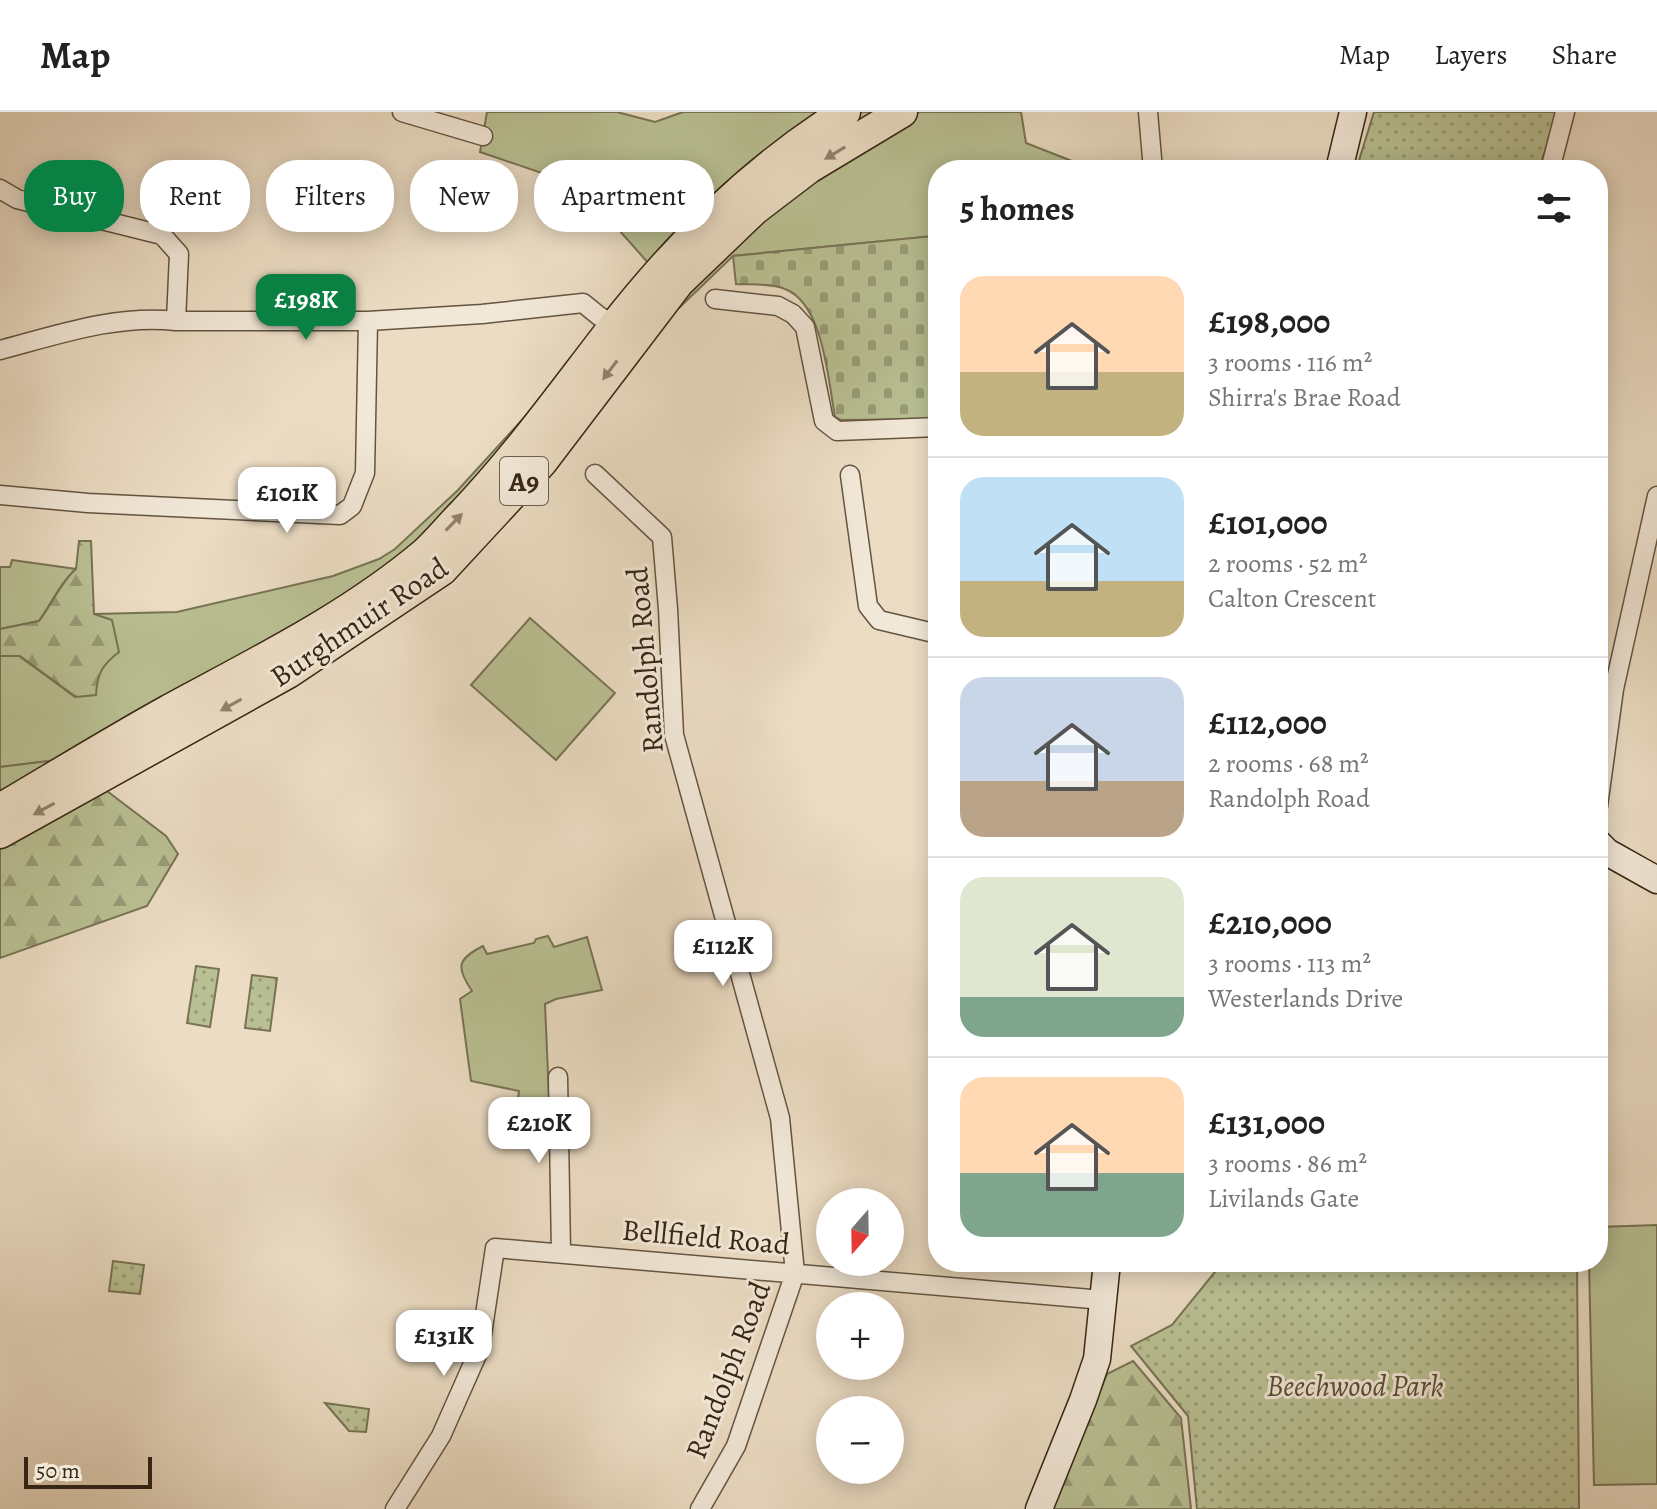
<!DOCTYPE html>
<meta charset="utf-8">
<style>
body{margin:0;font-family:Alegreya,serif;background:#f2f2f2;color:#222;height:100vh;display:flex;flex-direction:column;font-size:30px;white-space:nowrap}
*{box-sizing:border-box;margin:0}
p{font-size:26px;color:#767676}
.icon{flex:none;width:44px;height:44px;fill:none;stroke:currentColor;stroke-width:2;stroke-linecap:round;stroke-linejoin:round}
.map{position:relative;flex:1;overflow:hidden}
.sheet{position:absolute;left:928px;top:48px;width:680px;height:1112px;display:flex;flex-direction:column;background:#fff;border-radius:32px;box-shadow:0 4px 20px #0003}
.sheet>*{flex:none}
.hud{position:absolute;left:24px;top:48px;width:760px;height:72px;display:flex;gap:16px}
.needle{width:52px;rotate:200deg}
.controls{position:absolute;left:816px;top:1076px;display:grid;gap:16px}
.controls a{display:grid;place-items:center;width:88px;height:88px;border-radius:50%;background:#fff;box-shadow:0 4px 20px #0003;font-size:40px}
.scale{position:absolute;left:24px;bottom:20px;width:128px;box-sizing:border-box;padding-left:8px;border:4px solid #372614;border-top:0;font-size:22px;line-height:28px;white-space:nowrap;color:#372614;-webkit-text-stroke:6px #f2e8d8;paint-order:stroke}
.price{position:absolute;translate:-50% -68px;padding:0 18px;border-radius:16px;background:#fff;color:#222;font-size:26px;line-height:52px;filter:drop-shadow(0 2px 4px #0008)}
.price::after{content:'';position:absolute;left:50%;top:48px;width:24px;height:18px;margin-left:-12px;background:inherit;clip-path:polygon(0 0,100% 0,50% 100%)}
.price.current{background:#0b8043;color:#fff}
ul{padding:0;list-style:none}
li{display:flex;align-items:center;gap:24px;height:200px;padding:0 32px}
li+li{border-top:2px solid #e0e0e0}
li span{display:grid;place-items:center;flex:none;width:224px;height:160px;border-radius:24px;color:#555}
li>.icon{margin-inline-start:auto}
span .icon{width:96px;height:96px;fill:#fffc;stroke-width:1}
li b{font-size:34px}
h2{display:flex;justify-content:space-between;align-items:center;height:96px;padding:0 32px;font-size:34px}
.chip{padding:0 28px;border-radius:32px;background:#fff;box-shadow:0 4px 20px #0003;font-size:28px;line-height:72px}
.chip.current{background:#0b8043;color:#fff}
header{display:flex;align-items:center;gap:48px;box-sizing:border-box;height:112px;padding:0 40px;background:#fff;border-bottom:2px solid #e0e0e0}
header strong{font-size:38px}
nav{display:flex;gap:44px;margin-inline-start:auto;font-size:28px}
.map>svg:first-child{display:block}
.grass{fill:#b9c093;stroke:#787354;stroke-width:2}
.forest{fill:url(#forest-firs);stroke:#787354;stroke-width:2}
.cemetery{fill:url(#cemetery-stones);stroke:#787354;stroke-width:2}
.park{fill:url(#park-dots);stroke:#787354;stroke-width:2}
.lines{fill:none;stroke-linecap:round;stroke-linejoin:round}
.street-casing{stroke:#645440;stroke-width:21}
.secondary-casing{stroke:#372614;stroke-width:29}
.primary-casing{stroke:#372614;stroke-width:33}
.street{stroke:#f2e8d8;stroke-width:18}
.secondary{stroke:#f2e8d8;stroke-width:26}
.primary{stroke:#ebdcc3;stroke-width:30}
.oneway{fill:#91816c}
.labels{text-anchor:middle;stroke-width:6;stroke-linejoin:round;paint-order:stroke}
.shield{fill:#f2e8d8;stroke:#6f604f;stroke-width:2}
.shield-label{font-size:28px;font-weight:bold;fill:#372614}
.street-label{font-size:30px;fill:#372614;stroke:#f2e8d8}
.park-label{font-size:30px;font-style:italic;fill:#584c34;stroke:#f2e8d8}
</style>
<header>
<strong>Map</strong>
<nav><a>Map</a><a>Layers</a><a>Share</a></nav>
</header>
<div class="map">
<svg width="1657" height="1397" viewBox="0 0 1657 1397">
<defs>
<pattern id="forest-firs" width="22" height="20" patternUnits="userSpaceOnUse" patternTransform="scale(2)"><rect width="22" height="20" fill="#b9c093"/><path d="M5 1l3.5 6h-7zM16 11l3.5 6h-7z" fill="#979c77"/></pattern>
<pattern id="cemetery-stones" width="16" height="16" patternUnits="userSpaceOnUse" patternTransform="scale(2)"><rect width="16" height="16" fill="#b9c093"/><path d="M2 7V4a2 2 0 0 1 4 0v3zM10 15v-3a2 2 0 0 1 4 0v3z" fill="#979c77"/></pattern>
<pattern id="park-dots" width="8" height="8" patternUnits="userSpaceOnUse" patternTransform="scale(2)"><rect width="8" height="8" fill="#b9c093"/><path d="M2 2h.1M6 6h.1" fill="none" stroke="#979c77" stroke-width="1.8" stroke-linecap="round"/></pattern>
</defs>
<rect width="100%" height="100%" fill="#ebdcc3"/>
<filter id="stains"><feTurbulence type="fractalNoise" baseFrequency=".0025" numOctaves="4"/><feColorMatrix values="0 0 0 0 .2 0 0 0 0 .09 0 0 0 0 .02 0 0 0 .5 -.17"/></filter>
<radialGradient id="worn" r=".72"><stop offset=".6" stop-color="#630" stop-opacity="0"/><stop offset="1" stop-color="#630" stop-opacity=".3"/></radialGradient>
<path class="grass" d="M487,0H617L655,10L683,0H1021L1026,31L1077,51V58H938V172L933,171V124L733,144L679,196L650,153L580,74L480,40Z
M532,297L509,333L389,458L65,647L0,655V544H19L75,585L106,550L94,502L177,500L333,464L379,447L395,437L458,378Z
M12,448L76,457C61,470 51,492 39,509L0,517V455H10Z
M530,506L615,581L556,648L471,573Z
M548,824L554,835L587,825L602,878L556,887L545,892L550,1008L515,1007L519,979L471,969L460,887L472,879C455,854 458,847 483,834L487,842L534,831L536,827Z
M1657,1113V1372L1594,1373L1589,1150H1598V1115Z"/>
<path class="forest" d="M79,429H91L94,502L112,508L119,540C102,553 97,562 96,583L76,585L20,544H0V517L39,509C52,492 61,470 76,457Z
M65,647L166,724L178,742L147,794L0,846V655Z
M1133,1249L1181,1306L1191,1397H1051L1107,1262Z"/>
<path class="cemetery" d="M933,124V171L938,172V307L841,308L835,305C828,269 824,192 785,177C771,171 751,173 736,172L733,144Z"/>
<path class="park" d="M1374,0H1557L1539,58H1356Z
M196,854L219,857L210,915L187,911Z
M252,863L277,866L270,919L245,916Z
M113,1149L144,1153L140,1182L109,1179Z
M1223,1150H1577L1579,1397H1197L1188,1304L1131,1234L1172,1213Z
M325,1291L369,1297L366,1320L349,1319Z"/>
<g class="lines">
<defs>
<path id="street" d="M402,0L483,24
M1148,0L1153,58
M1550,58L1565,0
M0,77L17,87L162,123L179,142L176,209
M715,187L778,194L793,202L805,215L824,309L837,319L938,315
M0,238C57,223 117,202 176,209H368L482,202L583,191L599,204L620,217
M595,362L662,425L668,497L674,623L780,1006L795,1161L736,1334L700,1397
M850,363L868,494L879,508L938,522
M0,383L88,391L340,403L352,394L365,361L368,209
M1598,694L1614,577L1657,384
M558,965L561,1140
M395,1397L441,1324L480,1236L495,1136L1103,1188"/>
<path id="secondary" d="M1339,58L1353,0
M1598,731L1607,740L1657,768
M1039,1397L1083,1288L1097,1247L1107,1150"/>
<path id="primary" d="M0,697C56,664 111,630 167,599C255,551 348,506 425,441C438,429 450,414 463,401C517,344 563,280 611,218C676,134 755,56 845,0
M0,721L288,561L442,458L542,350L679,170L754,98L809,56L902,0"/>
</defs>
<use href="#street" class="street-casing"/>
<use href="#secondary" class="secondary-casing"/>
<use href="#primary" class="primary-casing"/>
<use href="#street" class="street"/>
<use href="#secondary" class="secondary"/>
<use href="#primary" class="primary"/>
</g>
<defs><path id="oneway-solid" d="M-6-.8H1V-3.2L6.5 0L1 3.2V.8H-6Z" transform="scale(2)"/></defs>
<g class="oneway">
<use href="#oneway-solid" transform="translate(835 41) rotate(149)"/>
<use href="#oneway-solid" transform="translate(610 258) rotate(127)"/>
<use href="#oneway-solid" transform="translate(454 410) rotate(-46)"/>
<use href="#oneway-solid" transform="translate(231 593) rotate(151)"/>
<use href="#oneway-solid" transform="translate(44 697) rotate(151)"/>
</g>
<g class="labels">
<rect class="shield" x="500" y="345" width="48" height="48" rx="6"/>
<g class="shield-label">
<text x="524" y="379">A9</text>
</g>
<g class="street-label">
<text transform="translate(359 510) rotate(-34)" y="10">Burghmuir Road</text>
<text transform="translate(645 548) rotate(-95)" y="10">Randolph Road</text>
<text transform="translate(706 1125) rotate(5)" y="10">Bellfield Road</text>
<text transform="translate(728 1258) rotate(-69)" y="10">Randolph Road</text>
</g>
<g class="park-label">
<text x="1355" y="1284">Beechwood Park</text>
</g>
</g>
<rect width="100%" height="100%" filter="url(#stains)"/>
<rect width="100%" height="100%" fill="url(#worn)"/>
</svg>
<div class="controls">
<a><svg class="needle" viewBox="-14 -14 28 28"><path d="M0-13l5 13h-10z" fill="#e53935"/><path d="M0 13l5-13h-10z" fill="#767676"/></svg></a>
<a>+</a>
<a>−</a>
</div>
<div class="scale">50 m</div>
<b class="price current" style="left:306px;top:230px">£198K</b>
<b class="price" style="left:287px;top:423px">£101K</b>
<b class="price" style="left:723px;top:876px">£112K</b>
<b class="price" style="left:539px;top:1053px">£210K</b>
<b class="price" style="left:444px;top:1266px">£131K</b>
<div class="hud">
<a class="chip current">Buy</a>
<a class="chip">Rent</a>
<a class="chip">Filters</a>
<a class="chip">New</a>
<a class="chip">Apartment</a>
</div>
<section class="sheet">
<h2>5 homes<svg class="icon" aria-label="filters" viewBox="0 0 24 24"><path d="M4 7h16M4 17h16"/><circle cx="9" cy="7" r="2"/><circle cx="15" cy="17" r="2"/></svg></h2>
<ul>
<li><span style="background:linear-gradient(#ffd9b3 60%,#c2b280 0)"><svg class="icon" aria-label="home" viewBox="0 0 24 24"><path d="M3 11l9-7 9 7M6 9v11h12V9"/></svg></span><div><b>£198,000</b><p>3 rooms · 116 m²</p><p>Shirra's Brae Road</p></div></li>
<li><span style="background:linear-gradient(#bfe0f5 65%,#c2b280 0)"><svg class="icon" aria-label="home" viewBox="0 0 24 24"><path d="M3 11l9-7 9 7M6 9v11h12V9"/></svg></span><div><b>£101,000</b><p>2 rooms · 52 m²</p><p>Calton Crescent</p></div></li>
<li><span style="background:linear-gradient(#c9d6e8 65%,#b9a48a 0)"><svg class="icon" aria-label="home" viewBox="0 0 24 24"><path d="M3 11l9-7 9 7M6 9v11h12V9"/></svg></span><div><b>£112,000</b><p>2 rooms · 68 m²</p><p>Randolph Road</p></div></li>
<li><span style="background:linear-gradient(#dfe7d0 75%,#7fa58c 0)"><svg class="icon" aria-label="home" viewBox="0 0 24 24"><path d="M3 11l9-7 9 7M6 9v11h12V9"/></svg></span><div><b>£210,000</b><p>3 rooms · 113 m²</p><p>Westerlands Drive</p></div></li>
<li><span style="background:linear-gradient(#ffd9b3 60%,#7fa58c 0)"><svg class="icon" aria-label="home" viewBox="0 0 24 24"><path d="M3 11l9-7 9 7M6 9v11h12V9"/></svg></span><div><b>£131,000</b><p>3 rooms · 86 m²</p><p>Livilands Gate</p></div></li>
</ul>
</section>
</div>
